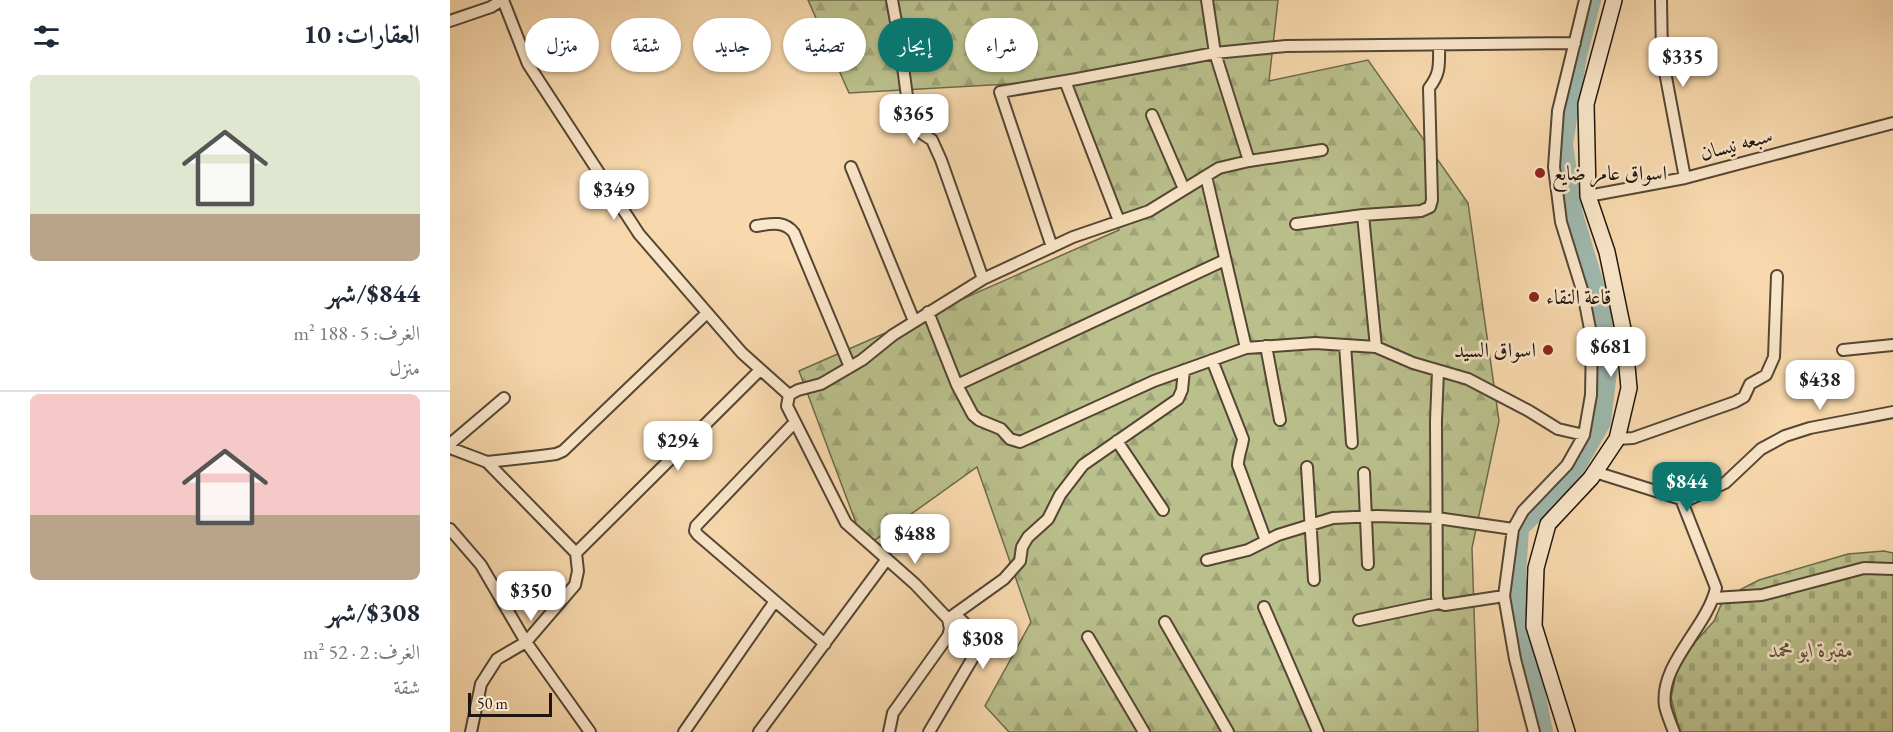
<!DOCTYPE html>
<html lang="ar">
<meta charset="utf-8">
<style>
body{margin:0;font-family:"EB Garamond",Amiri,serif;background:#f6f6f7;color:#1f2937;direction:rtl;height:100vh;display:flex;flex-direction:column;font-size:22px;white-space:nowrap}
*{box-sizing:border-box;margin:0}
p{font-size:20px;color:#747a83}
.icon{flex:none;width:33px;height:33px;fill:none;stroke:currentColor;stroke-width:2;stroke-linecap:round;stroke-linejoin:round}
.map{position:relative;flex:1;overflow:hidden;direction:ltr}
.drawer{display:flex;flex-direction:column;background:#fff;width:450px}
.drawer>*{flex:none}
.top-card{position:absolute;left:18px;top:18px;width:570px;height:54px;direction:rtl;display:flex;gap:12px}
.scale{position:absolute;left:18px;bottom:15px;width:84px;box-sizing:border-box;padding-left:6px;border:3px solid #1e150c;border-top:0;font-size:16px;line-height:21px;white-space:nowrap;color:#1e150c;-webkit-text-stroke:4px #fae6ca;paint-order:stroke}
.price{position:absolute;translate:-50% -51px;padding:0 14px;border-radius:12px;background:#fff;color:#222;font-size:20px;line-height:39px;filter:drop-shadow(0 2px 3px #0008)}
.price::after{content:'';position:absolute;left:50%;top:36px;width:18px;height:14px;margin-left:-9px;background:inherit;clip-path:polygon(0 0,100% 0,50% 100%)}
.price.on{background:#0f766e;color:#fff}
ul{padding:0;list-style:none}
li{display:grid;align-content:center;gap:12px;height:318px;padding:0 30px}
li+li{border-top:2px solid #e0e1e3}
li span{display:grid;place-items:center;height:186px;border-radius:9px;color:#555}
li>.icon{margin-inline-start:auto}
span .icon{width:108px;height:108px;fill:#fffc;stroke-width:1}
li b{font-size:26px}
h2{display:flex;justify-content:space-between;align-items:center;height:72px;padding:0 30px;font-size:26px}
.pill{padding:0 21px;border-radius:27px;background:#fff;box-shadow:0 2px 4px #0004;font-size:21px;line-height:54px}
.pill.on{background:#0f766e;color:#fff}
main{display:flex;flex:1;min-height:0}
.map>svg:first-child{display:block}
.forest{fill:url(#forest-firs);stroke:#6c6a4c;stroke-width:1.5}
.cemetery{fill:url(#cemetery-stones);stroke:#6c6a4c;stroke-width:1.5}
.lines{fill:none;stroke-linecap:round;stroke-linejoin:round}
.river{stroke:#9eb9af;stroke-width:20}
.street-casing{stroke:#544634;stroke-width:14}
.secondary-casing{stroke:#1e150c;stroke-width:18}
.street{stroke:#fae6ca;stroke-width:10}
.secondary{stroke:#fae6ca;stroke-width:15}
.poi-dot{fill:#8f2418;stroke:#fae6ca;stroke-width:2}
.labels{text-anchor:middle;stroke-width:5;stroke-linejoin:round;paint-order:stroke}
.street-label{font-size:21px;fill:#1e150c;stroke:#fae6ca}
.poi-label{font-size:21px;fill:#1e150c;stroke:#fae6ca;text-anchor:start}
.park-label{font-size:21px;font-style:italic;fill:#555139;stroke:#fae6ca}
</style>
<main>
<div class="map">
<svg width="1443" height="732" viewBox="0 0 1443 732">
<defs>
<pattern id="forest-firs" width="22" height="20" patternUnits="userSpaceOnUse" patternTransform="scale(1.5)"><rect width="22" height="20" fill="#bac08c"/><path d="M5 1l3.5 6h-7zM16 11l3.5 6h-7z" fill="#9fa478"/></pattern>
<pattern id="cemetery-stones" width="16" height="16" patternUnits="userSpaceOnUse" patternTransform="scale(1.5)"><rect width="16" height="16" fill="#bac08c"/><path d="M2 7V4a2 2 0 0 1 4 0v3zM10 15v-3a2 2 0 0 1 4 0v3z" fill="#9fa478"/></pattern>
</defs>
<rect width="100%" height="100%" fill="#f8d9ad"/>
<filter id="stains"><feTurbulence type="fractalNoise" baseFrequency=".00333" numOctaves="4"/><feColorMatrix values="0 0 0 0 .2 0 0 0 0 .09 0 0 0 0 .02 0 0 0 .5 -.17"/></filter>
<radialGradient id="worn" r=".72"><stop offset=".6" stop-color="#630" stop-opacity="0"/><stop offset="1" stop-color="#630" stop-opacity=".3"/></radialGradient>
<path class="forest" d="M358,0H828L819,81L918,60L1018,203L1049,421L1022,548L1028,732H559L535,706L581,622L527,467L415,547L349,371L669,230L612,81L399,93Z"/>
<path class="cemetery" d="M1434,551L1443,553V732H1230L1221,698L1229,660L1264,621L1274,598L1309,580L1398,554Z"/>
<g class="lines">
<path class="river" d="M1093,732L1073,632L1066,575L1069,528L1099,498L1127,464L1151,422L1160,347L1152,311L1123,215L1113,144L1127,56L1141,0"/>
<defs>
<path id="street" d="M53,0L78,64L189,234L292,353L339,395
M442,0L450,44L460,119L467,130L482,140L491,160L533,279
M757,0L765,53L799,161
M1211,0L1212,56L1235,178
M0,21L41,7L52,0
M615,81L669,221
M702,115L734,189
M401,167L464,321
M756,176L796,348
M1138,196L1235,178L1443,123
M913,215L926,347
M846,224L913,215L971,211L980,207L982,200L979,88C991,73 989,63 989,45
M306,226C320,224 334,220 344,233L400,367
M602,247L550,92L627,79L765,53L836,46L1125,43
M478,312L507,385L523,415L529,420L551,429L560,439L570,442L704,381L796,348L865,343L926,347L963,363L1018,379L1079,411L1108,429L1134,435
M895,345L902,443
M816,346L830,420
M1393,350L1443,345
M762,360L793,439C792,448 788,455 788,465L816,541
M988,371L986,421L987,597L989,603L995,605L1054,596
M507,385L775,260
M345,422L246,526L245,531L248,535L375,644
M1167,439L1183,438L1285,402L1294,397L1300,384L1316,375L1324,357L1327,276
M667,441L713,510
M0,444L54,398
M0,448L37,462L126,553L128,571L125,585L76,642L47,659L31,684L21,732
M37,462L91,456L106,454L113,451L257,313
M857,467L864,580
M1145,472L1231,499H1240L1275,483L1311,449L1335,436L1360,428L1443,412
M914,473L918,564
M0,529L31,565L76,642L140,732
M126,553L310,370
M757,560L798,550L828,535L883,518L927,516L987,518L1063,529
M1264,598L1312,595L1414,568L1443,569
M814,607L868,732
M498,619L554,579L570,561L572,547L578,537L598,519L610,495L633,465L728,399L732,390L734,370
M909,620L989,603
M715,622L778,732
M638,637L694,732
M234,732L325,601
M309,732L437,559
M439,732L443,713L498,636L500,629L498,619L465,584L396,523L337,406L339,395L348,390L371,384L412,360L443,335L533,279L623,237L699,211L769,168L799,161L872,150
M479,732L531,644L529,637L505,614
M1084,732L1065,659L1054,596L1063,529L1073,511L1117,465L1134,435L1141,395L1142,339L1133,293L1111,222L1104,167L1108,111L1135,0
M1224,732C1221,724 1217,715 1215,706C1209,664 1257,628 1266,588L1231,499"/>
<path id="secondary" d="M1117,732L1084,626L1086,568L1098,524L1141,478L1167,439L1179,388L1174,334L1157,252L1138,196L1136,104L1164,0"/>
</defs>
<use href="#street" class="street-casing"/>
<use href="#secondary" class="secondary-casing"/>
<use href="#street" class="street"/>
<use href="#secondary" class="secondary"/>
</g>
<g class="poi-dot">
<circle cx="1090" cy="173" r="6"/>
<circle cx="1084" cy="297" r="6"/>
<circle cx="1098" cy="350" r="6"/>
</g>
<g class="labels">
<g class="street-label">
<text transform="translate(1286 144) rotate(-15)" y="7">سبعه نيسان</text>
</g>
<g class="poi-label">
<text x="1102" y="180">اسواق عامر ضايع</text>
<text x="1096" y="304">قاعة النقاء</text>
<text x="1086" y="357" text-anchor="end">اسواق السيد</text>
</g>
<g class="park-label">
<text x="1361" y="657">مقبرة ابو محمد</text>
</g>
</g>
<rect width="100%" height="100%" filter="url(#stains)"/>
<rect width="100%" height="100%" fill="url(#worn)"/>
</svg>
<div class="scale">50 m</div>
<b class="price" style="left:1233px;top:88px">$335</b>
<b class="price" style="left:464px;top:145px">$365</b>
<b class="price" style="left:164px;top:221px">$349</b>
<b class="price" style="left:1161px;top:378px">$681</b>
<b class="price" style="left:1370px;top:411px">$438</b>
<b class="price" style="left:228px;top:472px">$294</b>
<b class="price on" style="left:1237px;top:513px">$844</b>
<b class="price" style="left:465px;top:565px">$488</b>
<b class="price" style="left:81px;top:622px">$350</b>
<b class="price" style="left:533px;top:670px">$308</b>
<div class="top-card">
<a class="pill">شراء</a>
<a class="pill on">إيجار</a>
<a class="pill">تصفية</a>
<a class="pill">جديد</a>
<a class="pill">شقة</a>
<a class="pill">منزل</a>
</div>
</div>
<section class="drawer">
<h2>العقارات: 10<svg class="icon" aria-label="filters" viewBox="0 0 24 24"><path d="M4 7h16M4 17h16"/><circle cx="9" cy="7" r="2"/><circle cx="15" cy="17" r="2"/></svg></h2>
<ul>
<li><span style="background:linear-gradient(#dfe7d0 75%,#b9a48a 0)"><svg class="icon" aria-label="home" viewBox="0 0 24 24"><path d="M3 11l9-7 9 7M6 9v11h12V9"/></svg></span><div><b>$844/شهر</b><p>الغرف: 5 · 188 m²</p><p>منزل</p></div></li>
<li><span style="background:linear-gradient(#f6c9c9 65%,#b9a48a 0)"><svg class="icon" aria-label="home" viewBox="0 0 24 24"><path d="M3 11l9-7 9 7M6 9v11h12V9"/></svg></span><div><b>$308/شهر</b><p>الغرف: 2 · 52 m²</p><p>شقة</p></div></li>
</ul>
</section>
</main>
